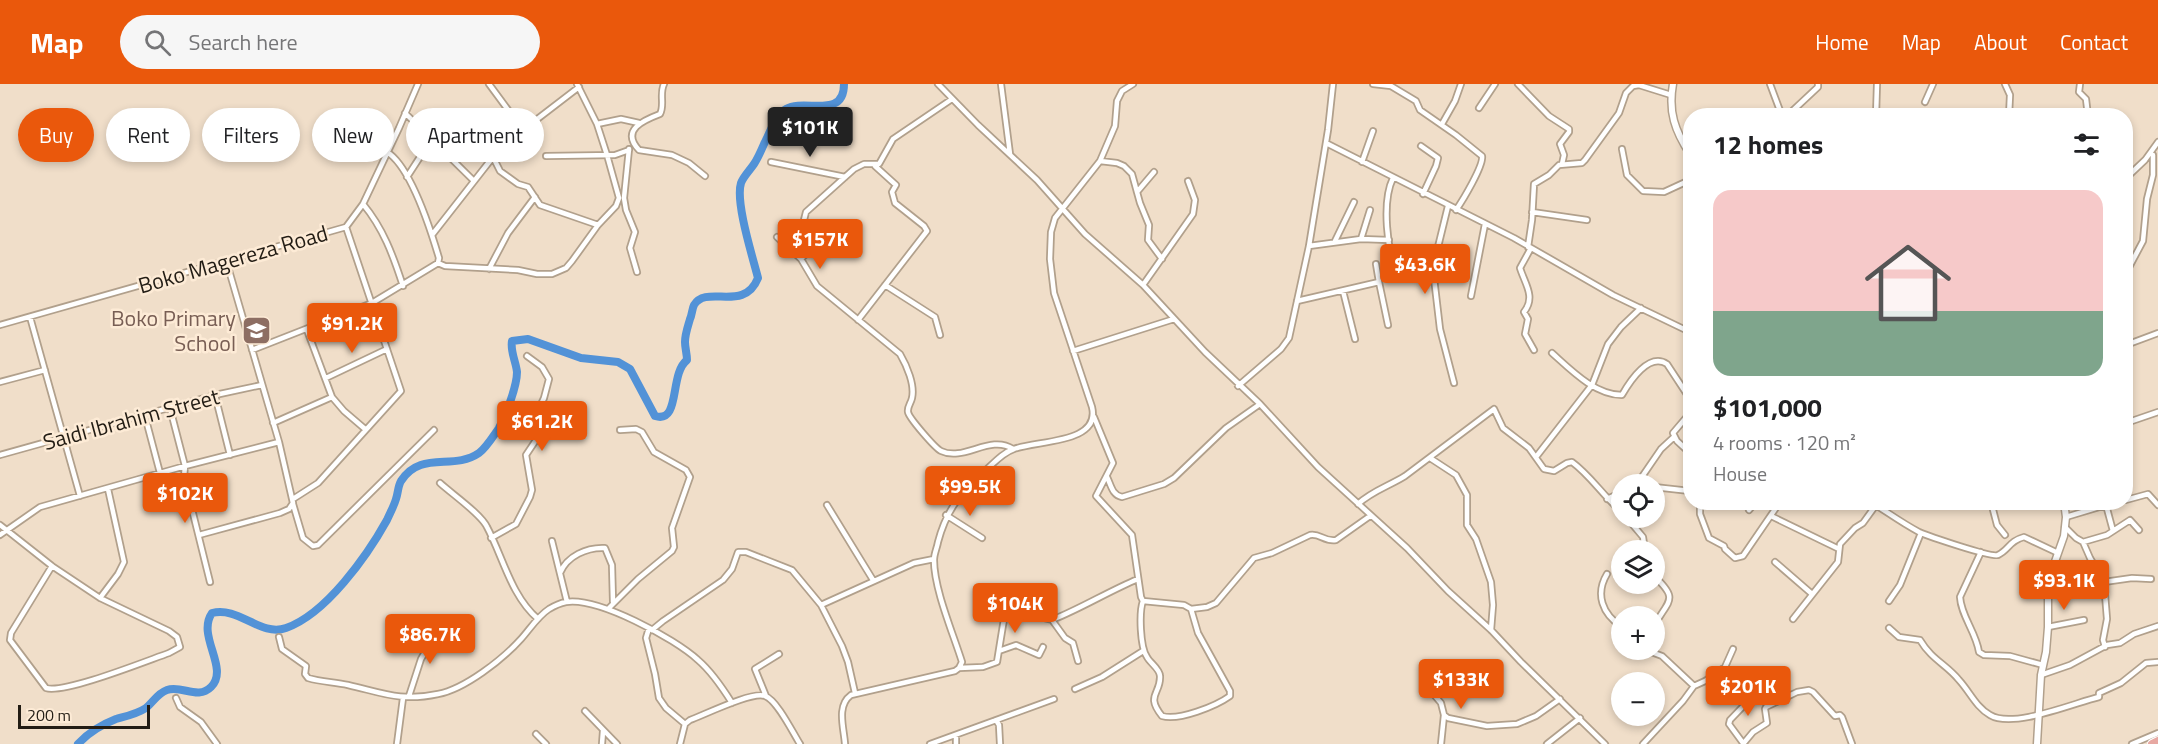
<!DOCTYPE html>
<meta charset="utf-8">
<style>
body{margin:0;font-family:"Titillium Web",sans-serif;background:#f6f6f6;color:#202124;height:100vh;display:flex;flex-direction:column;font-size:22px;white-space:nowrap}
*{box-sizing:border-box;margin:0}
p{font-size:20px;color:#757577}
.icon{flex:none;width:33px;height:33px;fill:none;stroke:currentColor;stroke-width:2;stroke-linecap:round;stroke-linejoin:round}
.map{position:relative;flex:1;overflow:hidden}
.sheet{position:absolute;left:1683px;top:24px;width:450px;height:402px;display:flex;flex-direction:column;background:#fff;border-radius:24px;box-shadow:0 3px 9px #0003}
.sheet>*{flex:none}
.banner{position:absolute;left:18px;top:24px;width:570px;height:54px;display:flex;gap:12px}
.controls{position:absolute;left:1611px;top:390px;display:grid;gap:12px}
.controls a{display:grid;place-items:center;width:54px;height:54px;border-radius:50%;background:#fff;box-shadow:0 3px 9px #0003;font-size:30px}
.scale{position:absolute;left:18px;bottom:15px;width:132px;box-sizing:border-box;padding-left:6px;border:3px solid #221c14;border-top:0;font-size:16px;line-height:21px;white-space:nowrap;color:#221c14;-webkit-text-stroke:4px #fdebd6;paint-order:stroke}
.price{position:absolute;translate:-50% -51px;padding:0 14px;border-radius:6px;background:#ea580c;color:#fff;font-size:20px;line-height:39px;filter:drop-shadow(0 2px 3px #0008)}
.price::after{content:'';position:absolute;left:50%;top:36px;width:18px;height:14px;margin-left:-9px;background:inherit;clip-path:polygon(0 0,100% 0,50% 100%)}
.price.selected{background:#222;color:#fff}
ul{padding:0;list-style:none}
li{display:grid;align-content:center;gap:12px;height:318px;padding:0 30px}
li+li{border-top:2px solid #e0e0e0}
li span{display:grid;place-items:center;height:186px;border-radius:18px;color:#555}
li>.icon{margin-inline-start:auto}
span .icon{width:108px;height:108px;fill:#fffc;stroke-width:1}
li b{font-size:26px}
h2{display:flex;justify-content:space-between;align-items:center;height:72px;padding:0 30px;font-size:26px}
.pill{padding:0 21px;border-radius:27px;background:#fff;box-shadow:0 3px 9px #0003;font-size:21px;line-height:54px}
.pill.selected{background:#ea580c;color:#fff}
header{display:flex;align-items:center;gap:36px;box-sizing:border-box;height:84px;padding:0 30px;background:#ea580c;color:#fff}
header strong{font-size:28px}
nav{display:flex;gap:33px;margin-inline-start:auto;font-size:21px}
.search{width:420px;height:54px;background:#f6f6f6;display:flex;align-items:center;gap:15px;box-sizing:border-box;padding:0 21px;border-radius:33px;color:#757577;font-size:22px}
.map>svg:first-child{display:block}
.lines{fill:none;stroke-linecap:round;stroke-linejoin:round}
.river{stroke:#5292d7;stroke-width:8}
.minor-casing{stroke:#b1a08c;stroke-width:8}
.tertiary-casing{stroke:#b1a08c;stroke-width:9}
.trunk-casing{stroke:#fff;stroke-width:10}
.minor{stroke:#fff;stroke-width:4.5}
.tertiary{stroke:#fff;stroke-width:6}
.trunk{stroke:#e7a8a2;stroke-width:8}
.labels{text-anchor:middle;stroke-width:5;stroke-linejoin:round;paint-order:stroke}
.street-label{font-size:22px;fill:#221c14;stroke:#fdebd6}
.education-label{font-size:22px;fill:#785e54;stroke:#fdebd6;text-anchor:end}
</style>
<header>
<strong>Map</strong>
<div class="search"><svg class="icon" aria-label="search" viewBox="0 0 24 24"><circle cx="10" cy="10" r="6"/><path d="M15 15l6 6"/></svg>Search here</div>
<nav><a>Home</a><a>Map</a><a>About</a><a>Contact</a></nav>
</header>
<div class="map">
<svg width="2158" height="660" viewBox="0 0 2158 660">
<rect width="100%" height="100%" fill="#f0dec9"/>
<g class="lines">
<path class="river" d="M78,660C88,649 103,640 116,635C127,632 137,630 146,624C153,618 158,609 167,606C182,601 198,616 211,603C230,584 196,552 212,529C239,522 260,553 286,544C326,530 367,472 387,436C390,429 394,422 396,415C398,409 398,402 401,397C421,366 453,387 479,369C486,364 494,351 499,344C506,331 517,302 517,288C516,278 510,267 512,257L528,255L581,274L618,278L630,285L655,332C681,340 669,290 687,276C687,270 685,264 685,258C685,250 688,242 690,235C692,231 692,225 694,221C707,200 744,229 758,194C753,174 735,118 741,99C743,93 750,86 754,80C758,74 761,67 764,60C770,49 775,31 786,25C805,14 844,36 844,0"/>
<defs>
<path id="minor" d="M489,0L523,46
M664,0C659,10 665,21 660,30C644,36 620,46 639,66L672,71L689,79L705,92
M938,0L978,41L1037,96L1085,150L1143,201L1205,268L1260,320L1318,383L1407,464L1448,507L1491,546L1521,578L1605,660
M1001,0L1010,70
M1373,0L1391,2L1416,17L1420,26L1456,51L1482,72C1484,81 1463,116 1456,126
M1518,0L1549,32L1569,45V48L1560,60L1564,71L1562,80
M1770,0L1782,32
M2005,0L2010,11L2009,32
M2080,0L2079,8L2086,15L2088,32
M1925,18L1933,0
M1479,24L1495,0
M405,29L474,97
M1787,32L1818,3V0
M1876,32L1877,0
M597,40L621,35L639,39
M1442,40L1455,17L1461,0
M1326,59L1514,154L1613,211L1690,248
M1421,62L1438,74L1436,82L1423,110
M629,65L624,114L626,126L635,148L630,164L637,188
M1622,65L1627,91L1643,107L1664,108L1690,96
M546,72L615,71L629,66
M493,73L500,87L518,100L528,103L540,121L598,141
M1100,77L1117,79L1124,82L1132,90L1140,119L1149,141L1148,156L1162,175
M771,78L845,93
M1362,78L1373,47
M407,93L431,56
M1393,94C1381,119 1388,166 1396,192
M2126,94L2145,76L2158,58
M1137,108L1154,88
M363,120C383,144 393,171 403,202
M1448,122L1437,167L1434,194L1440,245L1454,299
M1532,128L1587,136
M432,151L493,73L523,46L579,3
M777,153L801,175L817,202L900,270C907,282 915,301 912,314C911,319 907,323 908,328C909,334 935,364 941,367C964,378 990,350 1013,365
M1361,155L1370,126
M1335,157L1354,118
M1309,162L1361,155L1389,156
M1528,163L1532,136L1534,100L1549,91L1559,81L1582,79L1585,76L1619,29L1626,9L1633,2L1639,1L1671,11
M1531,164L1520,184C1525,200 1536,213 1524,228L1528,235L1525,250L1534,266
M801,175L813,163V160L804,136L806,128L854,85L864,80H879L893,55L952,15
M438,179L445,182L518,186L537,190H552L566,184L572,177L598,141L616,122L619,114L607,71L597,40L577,0
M489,185L508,149L535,113
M2126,189L2143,157L2147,115L2153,91V71
M1379,198L1388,241
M885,201L935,233L940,251
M1143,201L1193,130L1195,116L1188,97
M1343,207L1355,255
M1471,212L1485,140
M1297,217L1379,198L1376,180
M30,233L80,412
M858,236L927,147L924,142L895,119L892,108L896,101L875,82
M0,241L346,143L363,120L399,44L418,0
M307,246L332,313L344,327L365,345
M2126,261L2158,249
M252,266L372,219L438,179L439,174C431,147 411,83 387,68
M1073,267L1174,235
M1552,269C1571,286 1595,311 1622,311C1630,297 1649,268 1667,280L1690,315
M326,294L387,265
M0,298L45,286
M1238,302L1281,265L1289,254L1309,162L1328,46L1333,0
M215,311L230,371
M170,324L185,382L184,393L210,498
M1690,329L1673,349L1677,357L1690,369
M145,332L160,389
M1094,333L1113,379L1096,412L1132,451L1141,513L1143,517L1184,521L1191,525L1198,549L1230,607V612C1216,622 1179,637 1162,632C1145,611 1161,610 1160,592C1160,585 1150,579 1147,573C1140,563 1139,528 1143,517
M273,339L332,313
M2126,339L2158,328
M0,371L215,311L262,301
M1536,373L1592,301L1608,260L1621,243L1641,224
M1430,374L1456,391L1467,411V441L1476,455L1491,498L1493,521L1491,546
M1107,393C1111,401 1112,411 1122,413L1164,400L1174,394L1226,344L1260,320
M440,399C452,410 481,430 487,443C503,473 511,512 538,535
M1637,400L1661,365L1674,353
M1654,403L1690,407
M293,415L318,399L401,307L346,143
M1607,415L1622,408
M2126,416L2148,410L2158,421
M1700,418V430L1709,454L1724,462L1725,465L1735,474L1743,472L1780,418
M1871,418C1887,428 1902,439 1919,448C1928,452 1992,474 1998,471C2009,466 2009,457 2024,453L2058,469
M1991,418L1997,441L2005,451
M293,420L303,454L313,462L318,461L434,346
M1358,420C1372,407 1389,402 1405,392L1494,325L1503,344L1529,364L1544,385L1554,387L1567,379L1572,378C1591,392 1603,412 1622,428
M827,421L873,496
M2106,421L2113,447
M1749,426L1756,418
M946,431L982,454
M1771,432L1839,465
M2066,433L2116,418
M1627,434L1643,453L1645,466
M0,441L52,482L100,514L169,547L177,553L180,563L169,569C146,577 64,610 46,604L10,556L11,549L52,482
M2065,443L2076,454L2083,458L2107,451L2130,436L2139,446
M0,451L40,423L185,382L279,358
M199,451L280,429L289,425L293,419L279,358L226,176
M491,454L516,440L530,413L532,406L526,371L536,356L537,329L544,314L549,295L542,283L527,272
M552,457L567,518
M2083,458L2090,474L2104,498L2107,535L2103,556L2105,563
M1981,468L1960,513C1961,532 1976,548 1979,568L1984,571L2010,572L2043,581
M1775,478L1812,510
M560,489C567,472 587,463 605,464L612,481L613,518
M1607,490C1595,510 1602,530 1622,543
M1654,492C1680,516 1668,516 1654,542
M2104,498L2132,494L2151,495
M100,514L118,490L124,478L108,405
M1889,517L1900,501L1921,449
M821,521L914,479L934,475
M608,525L638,495L672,467L674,463L672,444L690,393L686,386L654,368L642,348L636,345L620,346
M1191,525L1207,523L1216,519L1254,474L1272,469L1310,451C1320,449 1324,458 1336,456L1370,432
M1793,535L1838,478L1840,460L1855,444L1863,439L1876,421
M1052,536C1082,524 1109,507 1138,495
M2048,543L2084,536
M649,544L646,554L655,590L659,614L666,624L685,640
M1889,544L1899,553L1920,556C1932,576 1946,580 1959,596C1970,608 1976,623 1990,631C2013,645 2074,619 2099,613V609L2121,599L2146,579L2158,578
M652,546L663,537L723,496L732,485L738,468H746L792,486L821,521L842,562L848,578L855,609
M279,553L282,565L306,582L305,590L308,594C321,598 335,598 348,601C383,609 401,618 438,610C465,605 503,575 521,555C530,545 538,532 549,525C554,522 561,519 566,518C598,513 674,554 698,576C712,588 722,603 732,619
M1646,566L1662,572L1694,602
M999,567L1016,561L1039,571L1043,563
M959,584L983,583L997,578L1003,541L1004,536C1016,526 1038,532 1052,536L1065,554L1073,559L1078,577
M2041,591L2070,581L2107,561L2120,559L2134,550L2158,542
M1424,599L1441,619L1444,631L1448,634L1487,642L1517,640L1536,632L1560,615
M1075,605L1102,593L1143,567
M409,612L421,575L439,544
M766,612L755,585L779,570
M176,614L180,623L201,638L217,660
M585,627L617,660
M996,636L999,641L1000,660
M536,650L546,660
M956,651V660
M1743,659L1729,640L1730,636L1753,612L1766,609L1776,618
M397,660L403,614
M602,660L603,647
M680,660L685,640L690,636C704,631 752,607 765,612C777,616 793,649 800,660
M845,660C844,644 836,622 851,611L955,587L959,584L962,578C953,549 934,505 934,476C934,470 937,464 938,458C947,424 960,411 985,387C994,379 1002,369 1014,365C1037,356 1101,360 1092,323L1054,209L1050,175L1051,148L1055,134L1100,77L1115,42L1117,17L1122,7L1133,0
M930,660L1054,615
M1441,660L1444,631
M1547,660L1580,634
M1643,660L1683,617L1694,602L1705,597L1725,583L1733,565
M1743,660L1753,648L1767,639L1765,625L1766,623L1797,608L1809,606L1813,608L1835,632L1840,631L1842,633L1852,660
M2132,660L2158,649"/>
<path id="tertiary" d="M1673,0C1668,28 1675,47 1690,70
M2037,660L2041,591L2046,568L2048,543V502L2051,489L2064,452L2066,433L2064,418"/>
<path id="trunk" d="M2152,660L2158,657"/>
</defs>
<use href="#minor" class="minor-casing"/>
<use href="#tertiary" class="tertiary-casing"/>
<use href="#trunk" class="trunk-casing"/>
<use href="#minor" class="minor"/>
<use href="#tertiary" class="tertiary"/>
<use href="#trunk" class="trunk"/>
</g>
<defs>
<symbol id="school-square" viewBox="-11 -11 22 22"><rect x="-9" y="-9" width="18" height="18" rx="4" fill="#8d6e63" stroke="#fdebd6"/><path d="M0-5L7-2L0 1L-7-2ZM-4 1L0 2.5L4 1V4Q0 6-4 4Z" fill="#fff"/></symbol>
</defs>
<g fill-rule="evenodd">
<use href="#school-square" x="240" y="230" width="33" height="33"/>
</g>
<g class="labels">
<g class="street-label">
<text transform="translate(233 175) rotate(-16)" y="8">Boko Magereza Road</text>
<text transform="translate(131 335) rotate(-15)" y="8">Saidi Ibrahim Street</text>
</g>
<g class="education-label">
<text x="236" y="242">Boko Primary<tspan x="236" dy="25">School</tspan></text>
</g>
</g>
</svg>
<div class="controls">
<a><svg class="icon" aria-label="locate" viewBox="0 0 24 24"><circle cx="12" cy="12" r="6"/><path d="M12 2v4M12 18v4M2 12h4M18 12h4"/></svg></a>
<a><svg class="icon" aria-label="layers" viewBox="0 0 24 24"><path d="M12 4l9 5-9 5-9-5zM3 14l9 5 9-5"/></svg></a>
<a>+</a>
<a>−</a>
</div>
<div class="scale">200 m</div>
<b class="price selected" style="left:810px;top:74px">$101K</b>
<b class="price" style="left:820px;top:186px">$157K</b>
<b class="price" style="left:1425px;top:211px">$43.6K</b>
<b class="price" style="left:352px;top:270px">$91.2K</b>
<b class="price" style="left:542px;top:368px">$61.2K</b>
<b class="price" style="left:970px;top:433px">$99.5K</b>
<b class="price" style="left:185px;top:440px">$102K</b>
<b class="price" style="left:2064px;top:527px">$93.1K</b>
<b class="price" style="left:1015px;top:550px">$104K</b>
<b class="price" style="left:430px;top:581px">$86.7K</b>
<b class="price" style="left:1461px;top:626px">$133K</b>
<b class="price" style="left:1748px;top:633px">$201K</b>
<div class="banner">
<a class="pill selected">Buy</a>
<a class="pill">Rent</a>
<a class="pill">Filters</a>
<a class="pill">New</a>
<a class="pill">Apartment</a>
</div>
<section class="sheet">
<h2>12 homes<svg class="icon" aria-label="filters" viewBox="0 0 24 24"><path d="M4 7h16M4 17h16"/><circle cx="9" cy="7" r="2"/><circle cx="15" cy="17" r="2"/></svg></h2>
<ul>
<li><span style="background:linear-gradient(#f6c9c9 65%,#7fa58c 0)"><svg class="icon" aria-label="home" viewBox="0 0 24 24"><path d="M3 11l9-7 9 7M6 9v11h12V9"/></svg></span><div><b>$101,000</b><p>4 rooms · 120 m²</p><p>House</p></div></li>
</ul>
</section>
</div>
